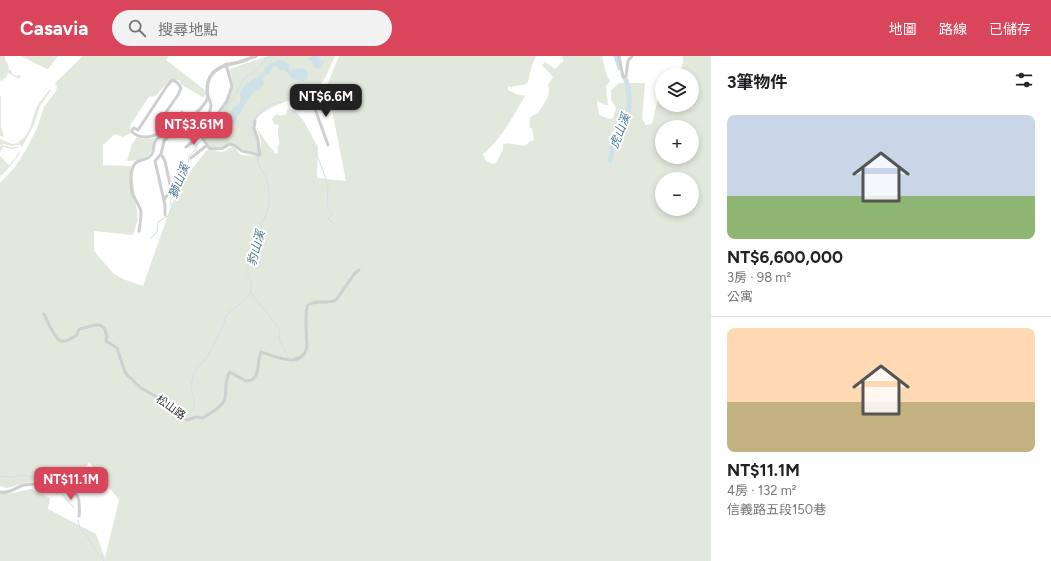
<!DOCTYPE html>
<html lang="zh-TW">
<meta charset="utf-8">
<style>
body{margin:0;font-family:Figtree,"Noto Sans TC",sans-serif;background:#f2f2f2;color:#202124;height:100vh;display:flex;flex-direction:column;font-size:15px;white-space:nowrap}
*{box-sizing:border-box;margin:0}
p{font-size:13px;color:#757577}
.icon{flex:none;width:22px;height:22px;fill:none;stroke:currentColor;stroke-width:2;stroke-linecap:round;stroke-linejoin:round}
.map{position:relative;flex:1;overflow:hidden}
.panel{display:flex;flex-direction:column;background:#fff;width:340px}
.panel>*{flex:none}
.tools{position:absolute;left:655px;top:12px;display:grid;gap:8px}
.tools a{display:grid;place-items:center;width:44px;height:44px;border-radius:50%;background:#fff;box-shadow:0 2px 6px #0003;font-size:20px}
.price{position:absolute;translate:-50% -34px;padding:0 9px;border-radius:8px;background:#d9455a;color:#fff;font-size:13px;line-height:26px;filter:drop-shadow(0 1px 2px #0008)}
.price::after{content:'';position:absolute;left:50%;top:24px;width:12px;height:9px;margin-left:-6px;background:inherit;clip-path:polygon(0 0,100% 0,50% 100%)}
.price.current{background:#222;color:#fff}
ul{padding:0;list-style:none}
li{display:grid;align-content:center;gap:8px;height:212px;padding:0 16px}
li+li{border-top:1px solid #e0e0e0}
li span{display:grid;place-items:center;height:124px;border-radius:8px;color:#555}
li>.icon{margin-inline-start:auto}
span .icon{width:72px;height:72px;fill:#fffc;stroke-width:1}
li b{font-size:17px}
h2{display:flex;justify-content:space-between;align-items:center;height:48px;padding:0 16px;font-size:17px}
header{display:flex;align-items:center;gap:24px;box-sizing:border-box;height:56px;padding:0 20px;background:#d9455a;color:#fff}
header strong{font-size:19px}
nav{display:flex;gap:22px;margin-inline-start:auto;font-size:14px}
.search{width:280px;height:36px;background:#f2f2f2;display:flex;align-items:center;gap:10px;box-sizing:border-box;padding:0 14px;border-radius:22px;color:#757577;font-size:15px}
main{display:flex;flex:1;min-height:0}
.map>svg:first-child{display:block}
.green{fill:#e3e8dc;fill-rule:evenodd}
.water{fill:#cde1e9}
.lines{fill:none;stroke-linecap:round;stroke-linejoin:round}
.stream{stroke:#cde1e9;stroke-width:1}
.river{stroke:#cde1e9;stroke-width:5}
.minor{stroke:#cfcfcf;stroke-width:3}
.tertiary{stroke:#cfcfcf;stroke-width:3.5}
.labels{text-anchor:middle;stroke-width:4;stroke-linejoin:round;paint-order:stroke}
.street-label{font-size:11px;fill:#323232;stroke:#fff}
.water-label{font-size:12px;font-style:italic;fill:#45788f;stroke:#fff}
</style>
<header>
<strong>Casavia</strong>
<div class="search"><svg class="icon" aria-label="search" viewBox="0 0 24 24"><circle cx="10" cy="10" r="6"/><path d="M15 15l6 6"/></svg>搜尋地點</div>
<nav><a>地圖</a><a>路線</a><a>已儲存</a></nav>
</header>
<main>
<div class="map">
<svg width="711" height="505" viewBox="0 0 711 505">
<rect width="100%" height="100%" fill="#fff"/>
<path class="green" d="M0,0H5V4L8,8L9,14H11L12,18L17,20L19,19L21,20L19,23L8,17L5,23L4,22L2,25L1,24L0,25Z
M21,0H58L48,13H47Z
M83,0H169L166,4L205,34L207,38L205,39L204,42L182,29L179,24H176L171,23L158,37V38L152,41L150,40L148,42L131,68L130,70L131,77L123,81L115,78L103,89V109L131,110L138,163L133,179L94,175V195L113,217L123,223L143,230L174,142L192,113L207,94L223,96L233,90L241,99L258,100L261,97V85L257,72L269,90L274,95V98L278,97V93L277,90L279,89C280,82 276,77 279,69L274,68L272,63L276,58L280,60L286,58L288,52L296,56L303,64L318,91L317,122L346,125L327,29L339,0H536L532,10L528,26L526,28L511,31L508,30V34L516,38L525,40C512,61 502,83 483,98L486,105L492,108L496,107L503,94V88C509,86 519,90 525,90L529,86L534,84L532,73L529,71L530,69V62L532,60L538,57L548,41L549,33L548,29L553,21L542,9L545,6L555,13L563,5L562,0H603L602,1L607,20L610,25L606,30L608,49H605L597,45L599,59L609,63L613,62L616,52L611,44V34L619,27H645L642,63L646,69L652,68L658,42L662,33V49H692V19H679L683,6V0H711V505H0V437L8,438L31,433L50,442L48,453L96,478L105,502L119,444L89,406L76,433L37,424L7,432L0,430V127L15,111L27,92L37,72L44,51L56,35L57,31L55,27ZM662,71H692V101H662ZM662,123H692V153H662Z
M268,0H335C329,14 324,29 310,38C306,41 300,41 295,43C277,48 262,53 252,69L258,89V97L247,96L233,87H229L225,90L211,92L203,81L218,68L223,53L228,46L233,28L230,13Z
M50,33L51,34L40,50L34,69L22,91L12,93L3,91L0,96V90L3,89L10,91H23L20,90V87L19,89L12,90L4,88L0,89V83L12,88L20,87L18,86C31,79 31,65 36,53C39,46 45,40 50,33Z
M0,38L1,41V70L4,81L0,80Z
M137,81L143,83L155,82C149,102 149,104 127,105L132,88Z
M19,95L20,96C15,105 8,113 0,121V100L9,109L15,102Z"/>
<path class="water" d="M313,0H320L318,3L323,5L326,3L325,0H326C326,3 321,11 320,13L318,12H315L312,6L307,2Z
M280,4L284,5L289,9V14L302,12L307,14C309,20 308,23 303,26C300,25 293,23 291,21C289,19 287,16 285,14H280L277,11L274,10L271,13L269,18L262,22L264,28L262,30L261,32L258,35H255C249,41 246,46 242,54C239,58 237,60 236,66L233,67L231,70L228,69C226,59 232,52 240,47L241,41L240,38L245,29L250,25L261,19L264,16L265,12L270,6L273,7Z"/>
<g class="lines">
<path class="stream" d="M261,19L263,16H269L270,10L273,7
M205,81L220,69L223,57L229,47L233,44L243,23L257,14L267,2L273,0
M312,87L325,120L328,132L327,152L333,158L328,163L337,170
M151,182L157,176L158,166L168,160L172,152L170,145L176,128L188,107L189,100L196,93V90L204,82H221L230,78L229,69
M251,237L277,270L280,275L279,284L289,302
M188,360L194,351V344L191,330L194,317L207,301L223,270L226,259L243,246L251,236L252,229L248,219V212L258,189L260,177L262,174L261,167C271,155 271,136 266,122C264,117 260,112 258,106C257,100 258,93 257,87C256,83 253,80 252,76C250,67 256,60 262,55C269,50 272,47 281,46
M0,420L13,421L22,419L45,423L49,424L58,433
M60,436L74,452
M78,464L80,473L87,480L92,489L104,505"/>
<path class="river" d="M616,0L620,12
M610,105C612,98 612,90 614,83C616,78 622,73 625,68C631,57 630,32 625,22"/>
<path class="minor" d="M619,0L623,21L626,20L628,5L632,0
M172,24C177,25 179,28 181,32L178,39L157,69L159,74L164,76C153,80 142,85 132,76V74L134,72L138,74L167,30Z
M310,39L328,89
M164,76L166,71L182,56
M201,80L209,92L212,93L223,92L230,88L234,89L242,95L259,99H260L258,84L254,72L255,65
M186,91L217,67L219,56L227,45L232,30L226,8
M161,98L165,105L171,133L164,144
M191,102L207,89
M165,159V149L155,105L161,98L164,85L169,80L195,64L208,59L210,55L211,49L209,42
M139,175C140,169 141,161 141,156C140,150 136,145 133,139C130,130 130,117 134,109C139,101 146,107 152,98C154,94 153,90 155,86C157,81 164,76 169,75C182,66 203,56 208,41
M44,258C47,264 55,284 61,285C66,287 73,281 77,279L78,275L80,273L95,269H100L104,272L107,280L106,285L117,292L125,316L128,320L141,332L157,341L184,362L187,364L196,361L203,362C210,357 220,353 224,345C228,337 223,325 230,316L246,325C262,325 256,304 261,296C275,300 301,314 307,291C307,284 304,254 308,249C310,247 314,247 317,246C323,246 331,247 336,244L355,217L359,214
M0,436C8,438 14,433 21,430C29,427 41,428 49,430C52,431 54,434 57,436L62,433C71,436 78,435 79,446C79,451 80,455 79,460"/>
<path class="tertiary" d="M208,41C205,25 210,15 226,9C228,8 232,8 235,7C242,6 249,2 256,0"/>
</g>
<g class="labels">
<g class="street-label">
<text transform="translate(171 351) rotate(35)" y="4">松山路</text>
</g>
<g class="water-label">
<text transform="translate(620 75) rotate(-69)" y="4">虎山溪</text>
<text transform="translate(179 125) rotate(-68)" y="4">獅山溪</text>
<text transform="translate(256 192) rotate(-74)" y="4">豹山溪</text>
</g>
</g>
</svg>
<div class="tools">
<a><svg class="icon" aria-label="layers" viewBox="0 0 24 24"><path d="M12 4l9 5-9 5-9-5zM3 14l9 5 9-5"/></svg></a>
<a>+</a>
<a>−</a>
</div>
<b class="price current" style="left:326px;top:62px">NT$6.6M</b>
<b class="price" style="left:194px;top:90px">NT$3.61M</b>
<b class="price" style="left:71px;top:445px">NT$11.1M</b>
</div>
<section class="panel">
<h2>3筆物件<svg class="icon" aria-label="filters" viewBox="0 0 24 24"><path d="M4 7h16M4 17h16"/><circle cx="9" cy="7" r="2"/><circle cx="15" cy="17" r="2"/></svg></h2>
<ul>
<li><span style="background:linear-gradient(#c9d6e8 65%,#8fb573 0)"><svg class="icon" aria-label="home" viewBox="0 0 24 24"><path d="M3 11l9-7 9 7M6 9v11h12V9"/></svg></span><div><b>NT$6,600,000</b><p>3房 · 98 m²</p><p>公寓</p></div></li>
<li><span style="background:linear-gradient(#ffd9b3 60%,#c2b280 0)"><svg class="icon" aria-label="home" viewBox="0 0 24 24"><path d="M3 11l9-7 9 7M6 9v11h12V9"/></svg></span><div><b>NT$11.1M</b><p>4房 · 132 m²</p><p>信義路五段150巷</p></div></li>
</ul>
</section>
</main>
